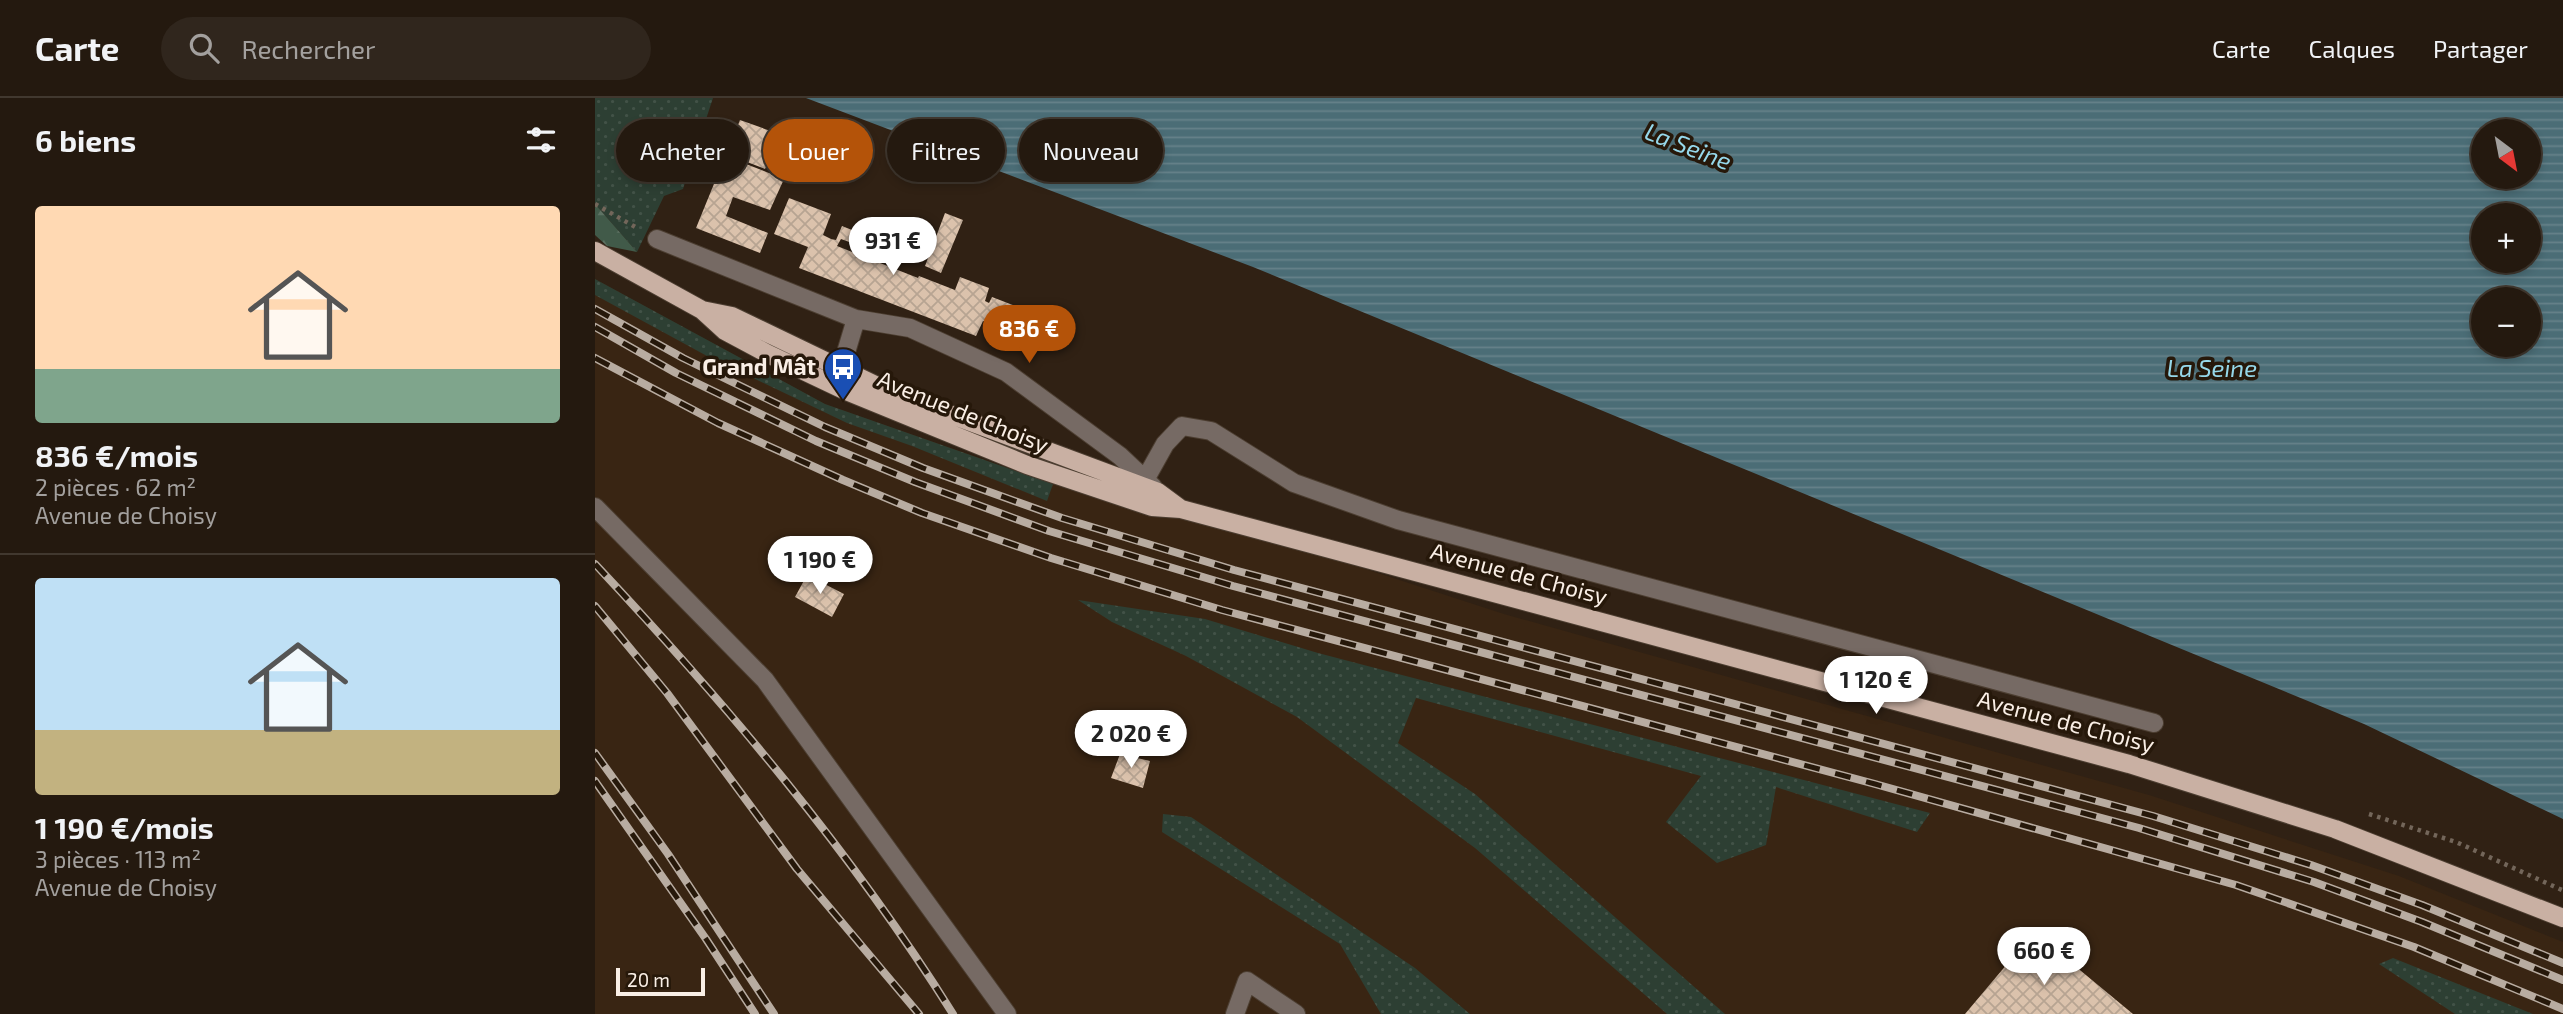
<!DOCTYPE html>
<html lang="fr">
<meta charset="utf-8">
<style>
body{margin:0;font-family:"Exo 2",sans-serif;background:#30261d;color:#f1f3f6;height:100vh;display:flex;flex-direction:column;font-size:26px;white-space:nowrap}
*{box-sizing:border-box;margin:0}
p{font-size:23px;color:#a3a09e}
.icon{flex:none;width:38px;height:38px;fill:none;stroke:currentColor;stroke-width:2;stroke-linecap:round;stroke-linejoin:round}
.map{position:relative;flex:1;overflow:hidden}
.sheet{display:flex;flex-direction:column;background:#24190f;width:595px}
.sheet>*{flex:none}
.top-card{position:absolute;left:21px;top:21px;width:665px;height:63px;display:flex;gap:14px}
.needle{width:46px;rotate:148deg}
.tools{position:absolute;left:1876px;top:21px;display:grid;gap:14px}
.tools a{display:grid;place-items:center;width:70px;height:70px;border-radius:50%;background:#24190f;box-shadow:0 4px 10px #0003,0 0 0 2px #41382f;font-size:35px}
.scale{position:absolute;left:21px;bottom:18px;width:89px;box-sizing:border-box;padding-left:7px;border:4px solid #faefe6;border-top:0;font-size:19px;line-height:24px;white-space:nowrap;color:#faefe6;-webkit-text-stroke:5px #26180a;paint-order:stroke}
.price{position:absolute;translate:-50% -60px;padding:0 16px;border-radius:24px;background:#fff;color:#222;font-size:23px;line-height:46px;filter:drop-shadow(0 2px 4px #0008)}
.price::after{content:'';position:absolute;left:50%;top:42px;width:21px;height:16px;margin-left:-10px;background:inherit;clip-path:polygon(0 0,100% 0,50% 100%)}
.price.on{background:#b45309;color:#fff}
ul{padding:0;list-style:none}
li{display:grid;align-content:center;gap:14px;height:371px;padding:0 35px}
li+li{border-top:2px solid #41382f}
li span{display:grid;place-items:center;height:217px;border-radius:7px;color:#555}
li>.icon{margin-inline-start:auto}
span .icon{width:126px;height:126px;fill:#fffc;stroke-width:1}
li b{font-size:30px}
h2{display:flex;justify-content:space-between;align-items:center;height:84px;padding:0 35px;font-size:30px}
.tag{padding:0 24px;border-radius:32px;background:#24190f;box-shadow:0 4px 10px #0003,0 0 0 2px #41382f;font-size:24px;line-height:63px}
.tag.on{background:#b45309;color:#fff}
header{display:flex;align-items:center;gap:42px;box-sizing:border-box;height:98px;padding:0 35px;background:#24190f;border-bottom:2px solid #41382f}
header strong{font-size:33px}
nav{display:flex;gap:38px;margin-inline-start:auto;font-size:24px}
.search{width:490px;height:63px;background:#30261d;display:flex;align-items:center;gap:18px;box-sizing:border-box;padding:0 24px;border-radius:38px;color:#a3a09e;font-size:26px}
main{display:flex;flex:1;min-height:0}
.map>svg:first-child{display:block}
.built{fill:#392513}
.grass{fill:url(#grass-dots)}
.forest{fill:url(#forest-firs)}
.water{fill:url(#water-rules);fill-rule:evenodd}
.building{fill:url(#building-cross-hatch)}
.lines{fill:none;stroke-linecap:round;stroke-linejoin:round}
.minor-casing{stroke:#4c3e31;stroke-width:20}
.major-casing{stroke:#4c3e31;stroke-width:20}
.path{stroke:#73665a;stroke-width:4.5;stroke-dasharray:3.5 5;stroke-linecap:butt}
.minor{stroke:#766a64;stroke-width:18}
.major{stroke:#c9b0a3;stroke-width:18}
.rail-casing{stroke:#b8aca1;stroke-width:8}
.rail{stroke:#26180a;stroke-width:5;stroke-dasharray:16;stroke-linecap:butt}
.labels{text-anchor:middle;stroke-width:7;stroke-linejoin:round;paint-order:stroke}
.poi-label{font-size:23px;font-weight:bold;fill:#faefe6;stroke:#26180a;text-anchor:end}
.street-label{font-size:23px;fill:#faefe6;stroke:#26180a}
.water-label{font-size:24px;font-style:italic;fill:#96d8ea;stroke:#26180a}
</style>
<header>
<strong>Carte</strong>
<div class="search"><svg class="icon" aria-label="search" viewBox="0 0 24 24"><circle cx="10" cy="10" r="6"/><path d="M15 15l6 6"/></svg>Rechercher</div>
<nav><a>Carte</a><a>Calques</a><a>Partager</a></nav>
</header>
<main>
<section class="sheet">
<h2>6 biens<svg class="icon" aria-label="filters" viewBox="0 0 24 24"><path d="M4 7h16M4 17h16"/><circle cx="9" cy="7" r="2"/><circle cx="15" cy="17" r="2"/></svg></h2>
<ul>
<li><span style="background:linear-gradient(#ffd9b3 75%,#7fa58c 0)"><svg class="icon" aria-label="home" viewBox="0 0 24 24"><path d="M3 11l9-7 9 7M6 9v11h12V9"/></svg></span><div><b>836 €/mois</b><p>2 pièces · 62 m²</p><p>Avenue de Choisy</p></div></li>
<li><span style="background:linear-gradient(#bfe0f5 70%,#c2b280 0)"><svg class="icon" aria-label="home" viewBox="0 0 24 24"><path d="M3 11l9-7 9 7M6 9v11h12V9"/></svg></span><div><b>1 190 €/mois</b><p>3 pièces · 113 m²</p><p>Avenue de Choisy</p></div></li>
</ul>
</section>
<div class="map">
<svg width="1968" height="916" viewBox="0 0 1968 916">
<defs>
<pattern id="grass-dots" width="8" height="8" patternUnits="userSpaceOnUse" patternTransform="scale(1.75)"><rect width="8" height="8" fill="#2d3f33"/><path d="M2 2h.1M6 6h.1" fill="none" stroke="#425247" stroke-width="1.8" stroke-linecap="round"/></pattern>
<pattern id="forest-firs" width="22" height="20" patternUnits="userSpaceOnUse" patternTransform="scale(1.75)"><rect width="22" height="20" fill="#415a49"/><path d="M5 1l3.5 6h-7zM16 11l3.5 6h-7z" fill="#5d7263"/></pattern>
<pattern id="water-rules" width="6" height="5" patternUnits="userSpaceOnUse" patternTransform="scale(1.75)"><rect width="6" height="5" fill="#4b6d76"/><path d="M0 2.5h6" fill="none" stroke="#66828a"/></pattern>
<pattern id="building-cross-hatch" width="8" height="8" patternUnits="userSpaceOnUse" patternTransform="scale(1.75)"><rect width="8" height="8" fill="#dbc2ac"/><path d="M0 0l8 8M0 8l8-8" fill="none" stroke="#b7a492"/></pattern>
</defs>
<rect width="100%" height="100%" fill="#302114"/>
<path class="built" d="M0,181L230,306L496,399L586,411L909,516L1554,697L1804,778L1968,844V916H0Z"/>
<path class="grass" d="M0,0H118L88,91L69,98L42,154L0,106Z
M0,181L230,306L458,386L452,403L317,348L252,325L112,258L0,197Z
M483,502L610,521L723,555L1335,715L1322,734L1181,689L1171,747L1122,765L1071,724L1106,678L821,600L803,645L880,696L1130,916H1072L880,750L702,619L591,558L517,524Z
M568,716L596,719L820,870L875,916H786L745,846L567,734Z
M1798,860L1938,916H1860L1784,866Z"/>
<path class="forest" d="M0,106L42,154L12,148L0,137Z"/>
<path class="water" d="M211,0H1968V721L1769,626L658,169ZM1888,33H1934V79H1888ZM1888,117H1934V163H1888ZM1888,201H1934V247H1888Z"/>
<path class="building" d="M145,22L184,36L170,71L152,64L151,66L189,81L175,112L138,99L131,118L173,135L165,155L101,130Z
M233,50L250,57L245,69L229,62Z
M194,100L236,116L228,137L236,141L241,142L247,128L272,138L268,149L246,141L242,148L323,180L324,178L360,192L365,179L394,190L390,203L394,205L397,199L436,214L426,237L388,223L381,238L204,170L213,149L179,136Z
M350,115L368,122L346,175L330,168Z
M212,477L249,496L237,519L200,499Z
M525,656L555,663L548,690L516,680Z
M1439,834L1538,916H1370Z"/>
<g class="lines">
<defs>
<path id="minor" d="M62,141L261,221L315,230L411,274L525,358L558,389
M240,284L246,271L261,221
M551,380L570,346L587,328L616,333L699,385L803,422L1559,625
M0,409L170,582L412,916
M640,916L652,883L701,916"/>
<path id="major" d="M0,153L107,212L137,218L295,294L563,394L586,411
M107,212L130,233L173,256L251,293L432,367L557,409L586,411L657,430L1534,666L1740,731L1968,820"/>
</defs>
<use href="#minor" class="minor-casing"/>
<use href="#major" class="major-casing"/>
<path class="path" d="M0,106L42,130
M1774,716L1861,744L1967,792"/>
<use href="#minor" class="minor"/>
<use href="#major" class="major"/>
<defs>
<path id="rail" d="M0,211L88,260L230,329L328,370L467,420L639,472L1558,718L1716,767L1827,807L1968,865
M0,229L81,275L221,343L320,384L454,433L638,488L1544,730L1719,784L1827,824L1968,882
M0,260L123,325L248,382L327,415L456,460L627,512L1280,686L1641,787L1819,849L1968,911
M0,466C131,606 256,753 358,916
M0,508L72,595L202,771L324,916
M0,655L73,756L179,916
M0,683L111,841L160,916"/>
</defs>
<use href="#rail" class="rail-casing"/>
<use href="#rail" class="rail"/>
</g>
<defs>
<symbol id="bus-pin" viewBox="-11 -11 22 30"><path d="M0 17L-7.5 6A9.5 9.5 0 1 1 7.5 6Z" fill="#1a4fb4" stroke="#26180a"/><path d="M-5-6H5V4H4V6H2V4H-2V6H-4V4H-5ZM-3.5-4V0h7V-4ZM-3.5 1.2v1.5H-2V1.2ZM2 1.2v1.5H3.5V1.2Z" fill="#fff"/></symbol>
</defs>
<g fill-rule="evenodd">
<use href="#bus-pin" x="226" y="247" width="44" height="60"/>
</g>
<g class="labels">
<g class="poi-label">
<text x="221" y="277">Grand Mât</text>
</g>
<g class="street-label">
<text transform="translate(368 314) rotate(22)" y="8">Avenue de Choisy</text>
<text transform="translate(924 476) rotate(15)" y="8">Avenue de Choisy</text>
<text transform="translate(1471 624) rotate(15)" y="8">Avenue de Choisy</text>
</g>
<g class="water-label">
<text transform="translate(1093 49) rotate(21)" y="8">La Seine</text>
<text x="1617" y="279">La Seine</text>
</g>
</g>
</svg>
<div class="tools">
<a><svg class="needle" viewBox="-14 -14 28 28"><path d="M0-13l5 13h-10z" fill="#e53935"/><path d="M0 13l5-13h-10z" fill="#a3a09e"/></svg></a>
<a>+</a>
<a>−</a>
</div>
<div class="scale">20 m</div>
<b class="price" style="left:298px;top:179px">931 €</b>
<b class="price on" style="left:434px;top:267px">836 €</b>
<b class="price" style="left:225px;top:498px">1 190 €</b>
<b class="price" style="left:1281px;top:618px">1 120 €</b>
<b class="price" style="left:536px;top:672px">2 020 €</b>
<b class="price" style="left:1449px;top:889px">660 €</b>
<div class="top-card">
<a class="tag">Acheter</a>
<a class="tag on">Louer</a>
<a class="tag">Filtres</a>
<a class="tag">Nouveau</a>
</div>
</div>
</main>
